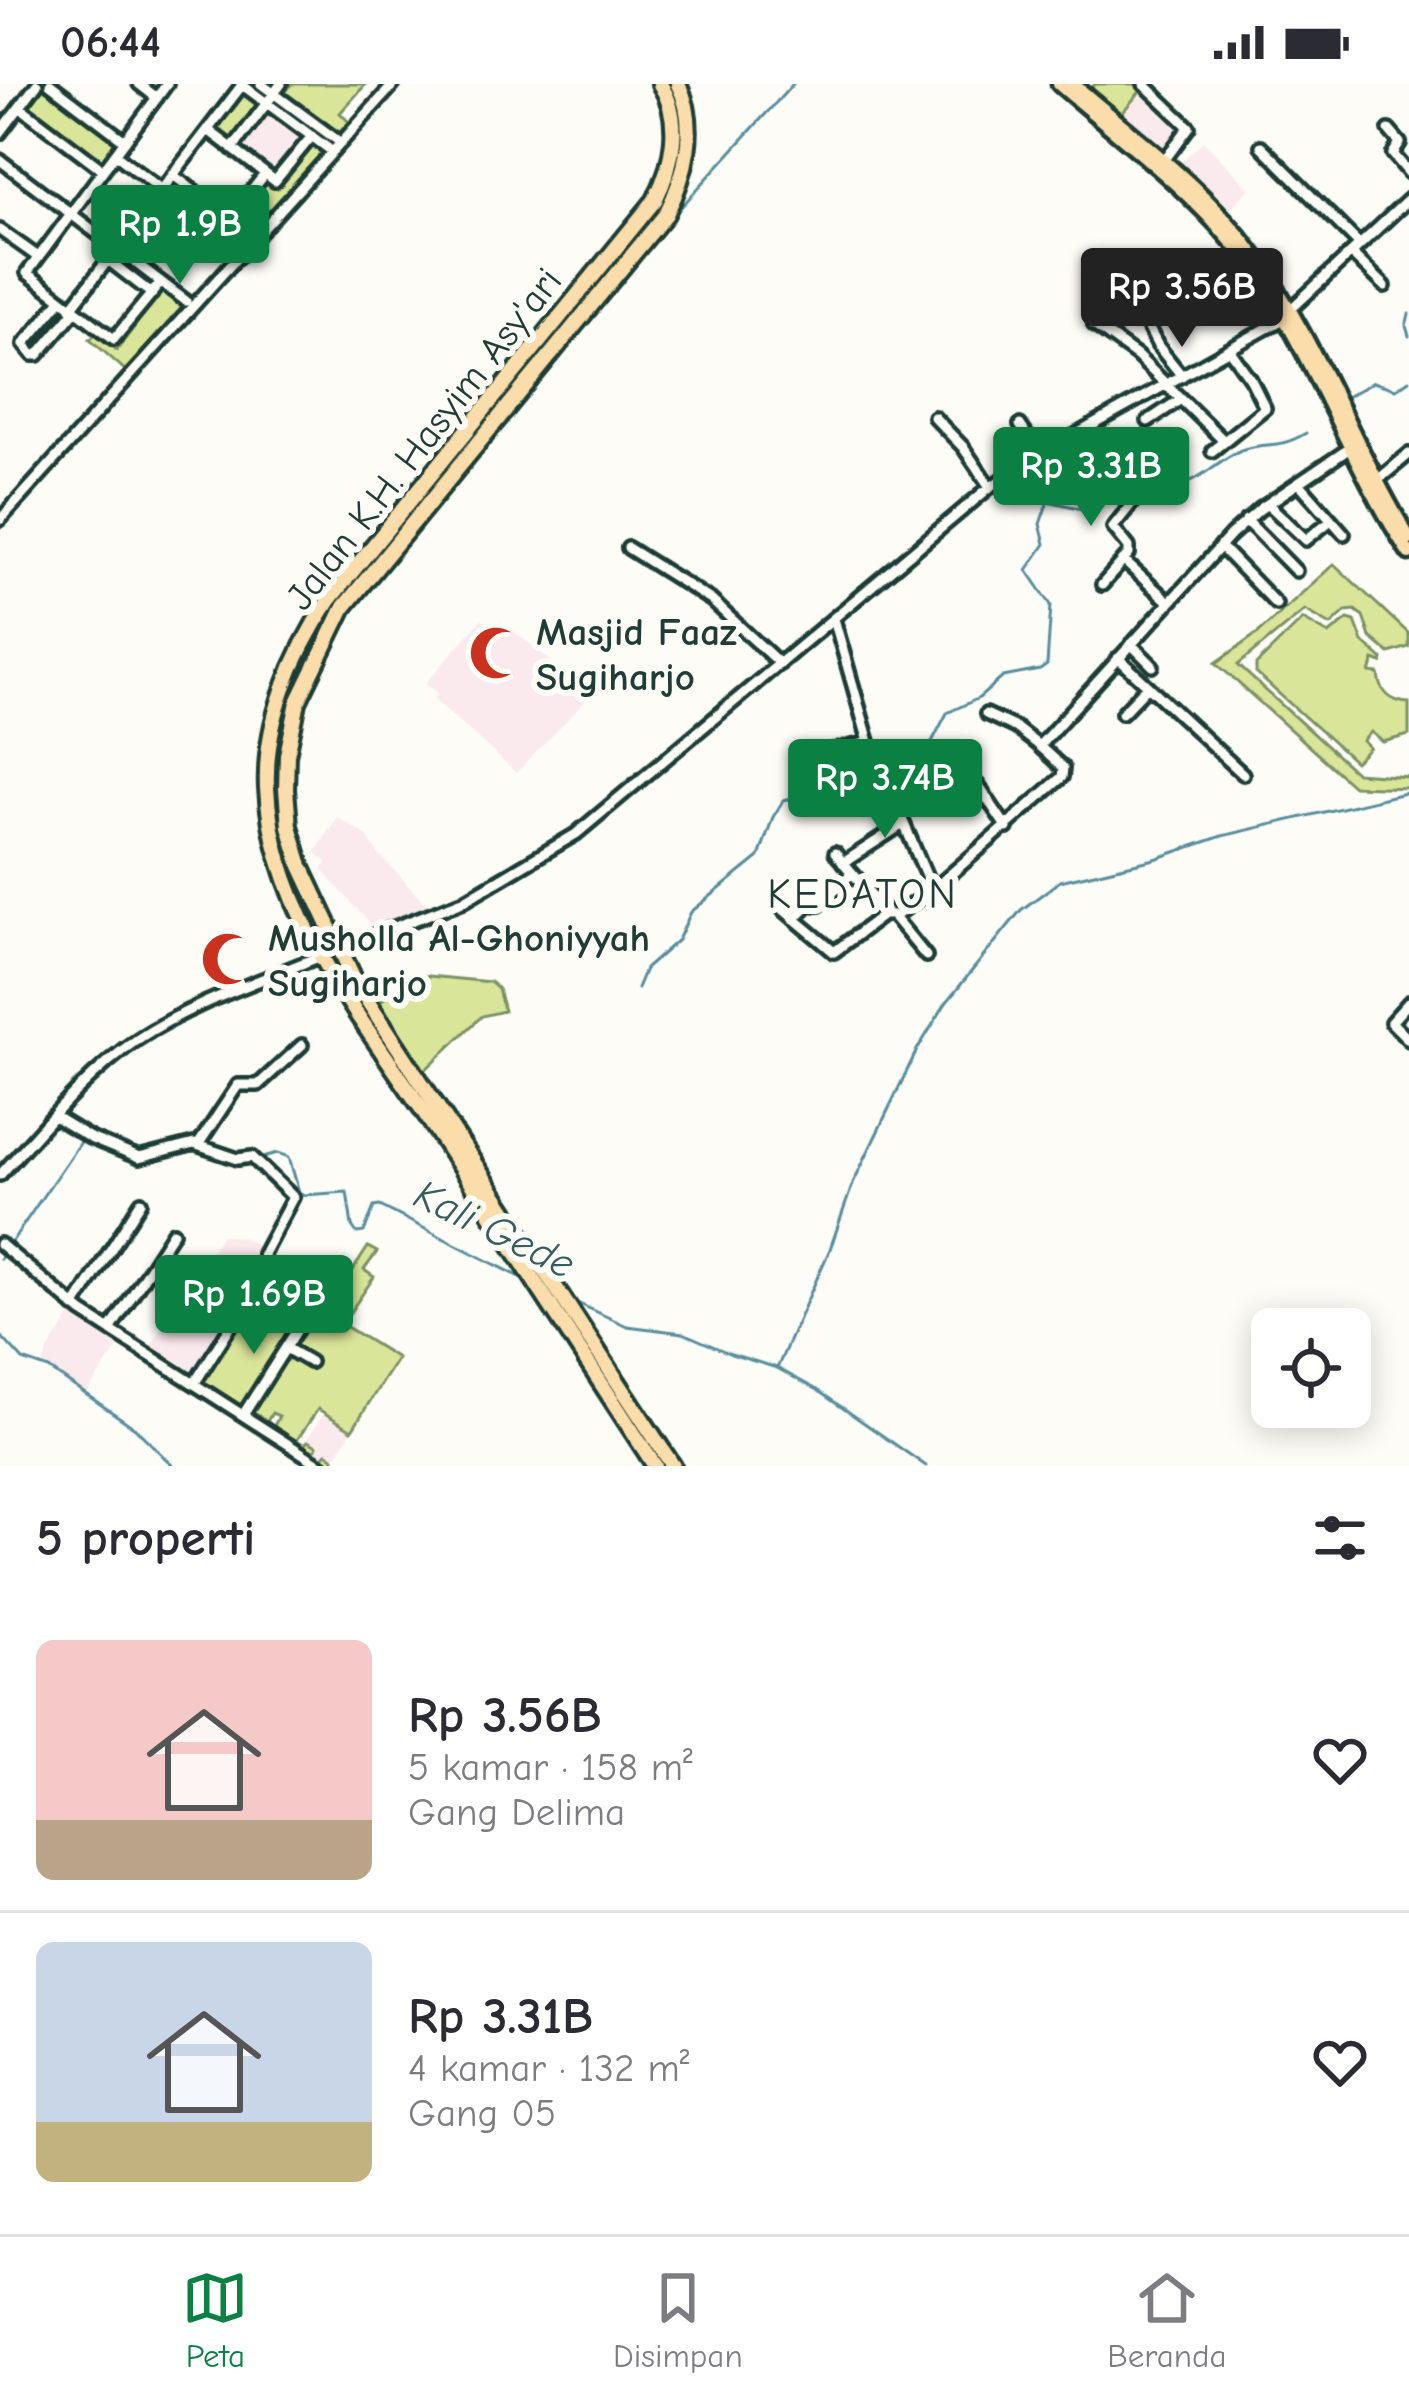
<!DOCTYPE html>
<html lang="id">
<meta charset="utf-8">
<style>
body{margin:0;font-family:"Comic Neue",sans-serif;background:#f7f7f7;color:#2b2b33;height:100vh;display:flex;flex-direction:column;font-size:45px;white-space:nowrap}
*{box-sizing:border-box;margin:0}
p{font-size:39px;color:#7c7c81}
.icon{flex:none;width:66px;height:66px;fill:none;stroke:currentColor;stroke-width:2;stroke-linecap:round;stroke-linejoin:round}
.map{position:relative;height:1382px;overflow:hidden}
.side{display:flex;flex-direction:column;background:#fff;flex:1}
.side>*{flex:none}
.buttons{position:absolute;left:1251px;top:1224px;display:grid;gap:24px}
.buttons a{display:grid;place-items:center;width:120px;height:120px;border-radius:18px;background:#fff;box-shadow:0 6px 30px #0003;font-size:60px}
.price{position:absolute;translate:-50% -102px;padding:0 27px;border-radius:12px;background:#0b8043;color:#fff;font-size:39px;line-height:78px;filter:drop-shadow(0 3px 6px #0008)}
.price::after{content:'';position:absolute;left:50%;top:72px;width:36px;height:27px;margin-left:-18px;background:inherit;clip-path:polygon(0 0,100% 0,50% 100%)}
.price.on{background:#222;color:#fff}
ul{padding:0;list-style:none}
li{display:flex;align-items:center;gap:36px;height:300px;padding:0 36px}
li+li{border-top:3px solid #e1e1e2}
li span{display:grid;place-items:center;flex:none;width:336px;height:240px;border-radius:18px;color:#555}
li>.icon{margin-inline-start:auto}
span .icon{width:144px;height:144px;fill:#fffc;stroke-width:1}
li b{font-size:51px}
h2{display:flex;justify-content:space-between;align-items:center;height:144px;padding:0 36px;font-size:51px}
.status{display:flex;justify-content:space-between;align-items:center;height:84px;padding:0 60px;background:#fff;direction:ltr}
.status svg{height:33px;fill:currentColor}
.menu{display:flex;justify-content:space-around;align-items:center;height:168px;border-top:3px solid #e1e1e2;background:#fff;font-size:33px;color:#7c7c81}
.menu a{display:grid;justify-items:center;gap:6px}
.menu .on{color:#0b8043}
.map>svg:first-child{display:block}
.built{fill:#fae9ed}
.green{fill:#d9e699;stroke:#7c9266;stroke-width:3}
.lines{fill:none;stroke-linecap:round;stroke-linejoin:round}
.stream{stroke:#598d9b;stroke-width:3}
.minor-casing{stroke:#1f3d34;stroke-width:18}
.major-casing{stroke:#1f3d34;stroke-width:21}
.highway-casing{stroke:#1f3d34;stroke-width:22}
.minor{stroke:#fdfcf7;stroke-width:9}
.major{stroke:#fbddab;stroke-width:12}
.highway{stroke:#fbddab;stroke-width:14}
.labels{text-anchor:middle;stroke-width:12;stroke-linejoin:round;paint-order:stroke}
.street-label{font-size:39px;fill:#1f3d34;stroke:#fdfcf7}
.poi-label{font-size:39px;font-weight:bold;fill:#1f3d34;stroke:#fdfcf7;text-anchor:start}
.neighbourhood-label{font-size:42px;letter-spacing:3px;fill:#1f3d34;stroke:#fdfcf7}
.water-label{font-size:42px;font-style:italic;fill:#375e5f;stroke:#fdfcf7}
</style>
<div class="status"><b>06:44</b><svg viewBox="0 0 49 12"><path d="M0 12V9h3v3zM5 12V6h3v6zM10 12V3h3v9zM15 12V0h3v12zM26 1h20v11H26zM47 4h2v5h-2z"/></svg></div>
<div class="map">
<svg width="1409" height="1382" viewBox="0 0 1409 1382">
<rect width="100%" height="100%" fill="#fdfcf7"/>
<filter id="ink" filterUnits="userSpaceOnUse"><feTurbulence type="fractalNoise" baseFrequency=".00833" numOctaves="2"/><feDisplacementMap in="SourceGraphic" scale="24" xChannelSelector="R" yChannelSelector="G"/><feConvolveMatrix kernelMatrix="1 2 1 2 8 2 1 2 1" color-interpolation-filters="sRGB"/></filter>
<g filter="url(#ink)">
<path class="built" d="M1144,3L1187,45L1163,73L1119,32Z
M268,27L304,54L276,92L240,64Z
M1203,57L1250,105L1224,130L1177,82Z
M482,535L494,545L501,537L592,610L516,689L434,615L438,609L426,599Z
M337,733L367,752L378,770L431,825L376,847L322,785L328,778L315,769Z
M222,1151L244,1154L263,1165L264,1184L193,1295L148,1266Z
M74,1227L121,1258L87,1309L43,1281L48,1267Z
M324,1329L352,1346L332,1379L304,1361Z"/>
<path class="green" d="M291,0H364L365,1L340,29L349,38L338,50L285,10Z
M1095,0H1140L1144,3L1119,32L1090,6Z
M43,4L115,58L101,77L29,23Z
M242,8L260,21L232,58L214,45Z
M312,59L323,67L242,159L189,114L165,144L148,131L174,98L232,142L266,97L277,104Z
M162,206L185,224L127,288L90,255L95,250L117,266Z
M1334,480L1409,550V563L1389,569L1370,553L1363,532L1355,526L1346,527L1331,541L1305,526L1238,581L1356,689L1409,693V704L1353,702L1216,579L1258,549Z
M1303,535L1329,550L1348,535L1355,537L1363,558L1383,576L1382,579L1374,576L1370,589L1379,590C1380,608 1391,618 1409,619V651L1383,658L1371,648L1363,657L1370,664L1355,678L1256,589V581Z
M418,891L490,898L498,905L504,927L482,932L423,988L376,921L406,895Z
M368,1163L377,1168L364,1186L374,1193L342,1240L397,1274L352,1346L318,1325L297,1356L304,1361L308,1357L317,1362L314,1368L323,1373L327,1369L334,1374L330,1382L272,1346L279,1332L272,1329L265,1341L198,1298L265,1193L289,1207L339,1208Z"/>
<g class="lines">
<path class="stream" d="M671,134L793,0
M1409,230L1406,242L1409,252
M1344,314L1373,298L1396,305L1409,296
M885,684L923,675L947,629L979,614L1003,593L1040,586L1047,581L1051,521L1027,486L1045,460L1040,440L1048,417L1095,428L1120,399L1133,392L1191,397C1209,388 1222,374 1241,366C1267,357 1278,366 1306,349
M637,904L645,885L678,856L691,828L759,773L773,733L783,717L809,709L845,682L876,683
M259,1074L278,1069L289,1073L299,1108L304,1111L347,1108L352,1142L357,1149L364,1148L374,1123L380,1122L526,1196
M139,1078L154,1077L175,1069
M0,1175L80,1058L85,1056
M573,1217L627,1242L683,1249L731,1270L777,1284L817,1306L926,1382
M0,1251L23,1276L49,1285L135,1344L173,1382
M778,1282L830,1165L853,1099L917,966L946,919L1021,826L1060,797L1155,775L1222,752L1409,708"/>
<defs>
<path id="minor" d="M50,0L125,57
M139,0L157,14
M241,0L333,68
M261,0L341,59
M1144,0L1189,43L1163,78
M20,23L103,86
M208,46L275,97L312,52
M1389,46L1400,59L1393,70L1409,89
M0,49L37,0
M1261,62L1360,161
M232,65L281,0
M115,70L162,106
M0,76L186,217
M173,91L230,134L265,90
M0,146L38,173
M1351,169L1385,202
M108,176L152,210
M161,198L114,255L27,189L167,0
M61,216L24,260L33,271H38L75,227
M71,224L242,1
M1290,226L1409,115
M1143,233L1158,262L1182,292
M1094,241L1137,272L1223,356
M934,333L963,363L990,403
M1148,337L1181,315
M1020,341L1040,371
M1057,361L1099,389
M1212,367L1265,324L1251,296L1229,265
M1379,395L1409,370
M1299,399L1344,450
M1268,420L1306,456L1331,436
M0,436L394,0
M1246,436L1296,487
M1220,462L1276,520
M628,464L711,516L780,580
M1124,477L1169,518
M1102,501L1129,470V463L1113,443L1133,418
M834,535L869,658L932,805
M1131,560L1153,582
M1118,574L1243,690
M1122,629L1148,602
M986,630L1016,644L1039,662
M822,675L833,667L869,658
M961,712L978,701L1007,744
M835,769L887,829
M843,779L903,740
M778,821L834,868L883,831H897L943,797L1062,693L1063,684L1039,662L1231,451L1260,425L1353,362
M893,832L926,872
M794,835L809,820L819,821L852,789
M338,865L463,817L576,750L990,403L1068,355L1285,234
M1409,918L1391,938L1409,956
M54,1032L90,1054L139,1074L194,1060L238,1075L252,1073L293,1113L263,1170L265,1188L194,1300
M198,1061L238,1001H258L302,961
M0,1091C43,1044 85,991 138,955C194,918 261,897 323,871
M0,1160L82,1228L322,1382
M74,1223L141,1118
M110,1246L173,1148
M286,1264L310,1278
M243,1331L302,1238"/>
<path id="major" d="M1059,0C1127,59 1207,117 1259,193C1318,280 1352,382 1409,469
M1073,0C1134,53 1206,105 1254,171C1318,259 1353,362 1409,454"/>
<path id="highway" d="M655,1382C583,1272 511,1162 440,1052C372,947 273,835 267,704C264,637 293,570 329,516L655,116C673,80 683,36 660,0
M673,1382L356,899L301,782L289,742L286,705L287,671L298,618L344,523L666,130C686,91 699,41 678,0"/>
</defs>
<use href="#minor" class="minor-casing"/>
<use href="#major" class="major-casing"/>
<use href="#highway" class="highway-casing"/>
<use href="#minor" class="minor"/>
<use href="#major" class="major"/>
<use href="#highway" class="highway"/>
</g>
</g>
<defs>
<symbol id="mosque-bare" viewBox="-9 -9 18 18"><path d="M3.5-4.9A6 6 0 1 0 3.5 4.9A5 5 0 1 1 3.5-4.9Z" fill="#c8321e" stroke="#fdfcf7" stroke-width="2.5" paint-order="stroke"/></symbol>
</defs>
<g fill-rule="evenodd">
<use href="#mosque-bare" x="458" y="531" width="76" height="76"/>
<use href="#mosque-bare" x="190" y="837" width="76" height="76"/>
</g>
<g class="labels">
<g class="street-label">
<text transform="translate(423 354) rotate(-52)" y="14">Jalan K.H. Hasyim Asy'ari</text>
</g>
<g class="poi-label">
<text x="536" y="561">Masjid Faaz<tspan x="536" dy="45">Sugiharjo</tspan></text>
<text x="268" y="867">Musholla Al-Ghoniyyah<tspan x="268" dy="45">Sugiharjo</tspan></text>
</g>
<g class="neighbourhood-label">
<text x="863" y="824">KEDATON</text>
</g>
<g class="water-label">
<text transform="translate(495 1144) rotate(26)" y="15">Kali Gede</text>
</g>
</g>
</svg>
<div class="buttons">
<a><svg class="icon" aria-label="locate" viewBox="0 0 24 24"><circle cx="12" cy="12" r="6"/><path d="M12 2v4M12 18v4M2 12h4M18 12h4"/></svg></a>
</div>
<b class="price" style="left:180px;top:203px">Rp 1.9B</b>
<b class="price on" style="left:1182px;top:266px">Rp 3.56B</b>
<b class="price" style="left:1091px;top:445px">Rp 3.31B</b>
<b class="price" style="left:885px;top:757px">Rp 3.74B</b>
<b class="price" style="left:254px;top:1273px">Rp 1.69B</b>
</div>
<section class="side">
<h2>5 properti<svg class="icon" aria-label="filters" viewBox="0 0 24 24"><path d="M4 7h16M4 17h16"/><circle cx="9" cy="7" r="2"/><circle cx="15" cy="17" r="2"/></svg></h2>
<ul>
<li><span style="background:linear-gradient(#f6c9c9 75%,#b9a48a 0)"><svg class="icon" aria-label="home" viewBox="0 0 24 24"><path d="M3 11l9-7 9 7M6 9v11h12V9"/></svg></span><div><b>Rp 3.56B</b><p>5 kamar · 158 m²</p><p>Gang Delima</p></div><svg class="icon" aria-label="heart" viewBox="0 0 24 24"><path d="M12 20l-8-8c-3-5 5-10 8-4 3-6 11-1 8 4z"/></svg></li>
<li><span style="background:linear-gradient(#c9d6e8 75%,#c2b280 0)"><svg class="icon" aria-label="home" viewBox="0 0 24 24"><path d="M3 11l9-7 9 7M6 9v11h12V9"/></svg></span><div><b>Rp 3.31B</b><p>4 kamar · 132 m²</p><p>Gang 05</p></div><svg class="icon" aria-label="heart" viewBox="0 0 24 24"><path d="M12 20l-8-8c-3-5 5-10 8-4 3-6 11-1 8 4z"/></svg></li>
</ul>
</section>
<nav class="menu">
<a class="on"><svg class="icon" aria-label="map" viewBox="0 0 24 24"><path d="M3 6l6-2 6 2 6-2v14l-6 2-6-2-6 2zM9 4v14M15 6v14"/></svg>Peta</a>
<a><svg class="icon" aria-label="saved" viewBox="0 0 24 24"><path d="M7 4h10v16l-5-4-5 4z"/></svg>Disimpan</a>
<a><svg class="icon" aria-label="home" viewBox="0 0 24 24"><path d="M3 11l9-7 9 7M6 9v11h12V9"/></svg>Beranda</a>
</nav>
